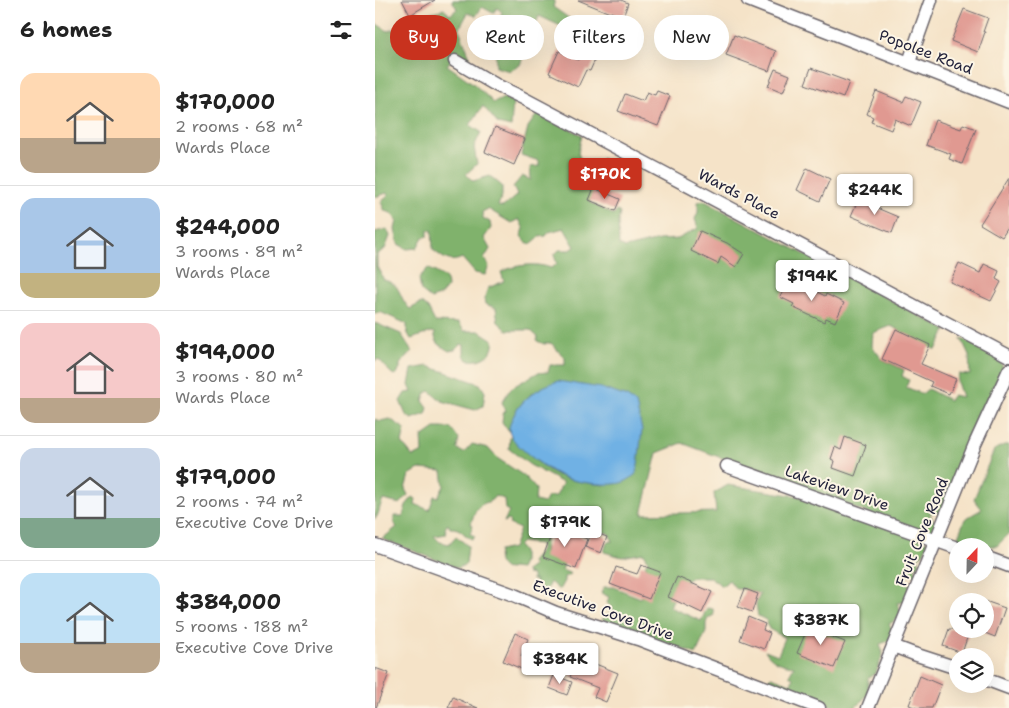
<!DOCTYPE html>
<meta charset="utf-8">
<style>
body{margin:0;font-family:"Shantell Sans",sans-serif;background:#f2f2f2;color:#222;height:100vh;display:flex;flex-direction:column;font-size:19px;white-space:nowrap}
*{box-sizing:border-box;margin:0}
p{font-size:16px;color:#767676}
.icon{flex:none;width:28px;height:28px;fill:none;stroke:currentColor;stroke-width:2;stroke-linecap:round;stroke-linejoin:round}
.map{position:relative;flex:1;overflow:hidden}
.sheet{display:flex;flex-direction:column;background:#fff;width:375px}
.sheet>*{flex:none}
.top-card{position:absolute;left:15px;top:15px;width:475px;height:45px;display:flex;gap:10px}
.needle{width:32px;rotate:22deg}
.fabs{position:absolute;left:574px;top:538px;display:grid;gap:10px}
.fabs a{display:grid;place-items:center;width:45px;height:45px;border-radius:50%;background:#fff;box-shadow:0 5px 20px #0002;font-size:25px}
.price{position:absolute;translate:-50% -42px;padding:0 11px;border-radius:5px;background:#fff;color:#222;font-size:16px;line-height:32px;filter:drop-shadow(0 1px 2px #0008)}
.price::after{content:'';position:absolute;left:50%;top:30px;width:15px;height:11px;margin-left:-8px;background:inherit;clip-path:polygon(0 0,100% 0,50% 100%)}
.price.on{background:#c8321e;color:#fff}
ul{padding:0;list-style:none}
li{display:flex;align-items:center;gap:15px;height:125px;padding:0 20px}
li+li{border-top:1px solid #e0e0e0}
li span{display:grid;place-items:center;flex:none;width:140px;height:100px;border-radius:15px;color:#555}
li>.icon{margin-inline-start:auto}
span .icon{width:60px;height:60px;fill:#fffc;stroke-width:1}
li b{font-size:21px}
h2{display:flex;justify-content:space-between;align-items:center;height:60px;padding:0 20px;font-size:21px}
.tag{padding:0 18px;border-radius:22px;background:#fff;box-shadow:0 5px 20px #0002;font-size:18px;line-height:45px}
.tag.on{background:#c8321e;color:#fff}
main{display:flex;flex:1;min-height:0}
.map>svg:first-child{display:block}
.forest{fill:#80b26c;stroke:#516a54}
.water{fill:#6fb1e4;stroke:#486a90}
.building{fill:#e09991}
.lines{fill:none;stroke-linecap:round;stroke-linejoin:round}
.minor-casing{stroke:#6c666c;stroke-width:15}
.minor{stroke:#fff;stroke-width:12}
.labels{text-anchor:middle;stroke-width:4;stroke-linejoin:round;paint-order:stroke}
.street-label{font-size:15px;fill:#22223b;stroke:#fcf5e5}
</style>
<main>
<section class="sheet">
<h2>6 homes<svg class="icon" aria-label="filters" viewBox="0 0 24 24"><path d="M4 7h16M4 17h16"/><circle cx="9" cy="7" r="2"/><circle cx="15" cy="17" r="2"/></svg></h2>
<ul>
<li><span style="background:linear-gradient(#ffd9b3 65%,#b9a48a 0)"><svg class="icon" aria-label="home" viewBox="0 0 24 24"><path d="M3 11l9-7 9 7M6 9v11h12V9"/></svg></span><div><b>$170,000</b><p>2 rooms · 68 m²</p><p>Wards Place</p></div></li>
<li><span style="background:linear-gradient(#a9c7e8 75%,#c2b280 0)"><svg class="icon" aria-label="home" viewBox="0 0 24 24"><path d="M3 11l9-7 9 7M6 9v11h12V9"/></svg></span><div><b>$244,000</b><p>3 rooms · 89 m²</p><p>Wards Place</p></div></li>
<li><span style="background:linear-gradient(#f6c9c9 75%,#b9a48a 0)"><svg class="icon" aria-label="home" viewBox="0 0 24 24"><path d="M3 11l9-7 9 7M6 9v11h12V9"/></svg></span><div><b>$194,000</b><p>3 rooms · 80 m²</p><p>Wards Place</p></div></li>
<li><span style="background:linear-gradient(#c9d6e8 70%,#7fa58c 0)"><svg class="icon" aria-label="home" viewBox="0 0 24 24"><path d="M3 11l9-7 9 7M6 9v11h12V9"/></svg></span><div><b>$179,000</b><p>2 rooms · 74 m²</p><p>Executive Cove Drive</p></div></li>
<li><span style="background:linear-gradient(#bfe0f5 70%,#b9a48a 0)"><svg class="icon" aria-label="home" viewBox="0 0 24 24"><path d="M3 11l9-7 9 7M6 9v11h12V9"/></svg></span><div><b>$384,000</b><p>5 rooms · 188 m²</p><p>Executive Cove Drive</p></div></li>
</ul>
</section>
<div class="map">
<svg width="634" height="708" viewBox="0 0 634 708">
<rect width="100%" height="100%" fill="#fcf5e5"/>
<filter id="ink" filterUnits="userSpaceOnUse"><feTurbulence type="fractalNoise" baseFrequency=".02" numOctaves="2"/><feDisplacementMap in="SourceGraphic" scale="10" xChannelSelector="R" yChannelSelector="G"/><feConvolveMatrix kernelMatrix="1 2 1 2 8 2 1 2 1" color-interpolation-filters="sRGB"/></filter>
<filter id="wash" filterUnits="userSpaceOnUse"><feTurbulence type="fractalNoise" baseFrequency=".0096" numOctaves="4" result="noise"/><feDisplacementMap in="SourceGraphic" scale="20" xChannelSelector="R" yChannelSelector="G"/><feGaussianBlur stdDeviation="1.12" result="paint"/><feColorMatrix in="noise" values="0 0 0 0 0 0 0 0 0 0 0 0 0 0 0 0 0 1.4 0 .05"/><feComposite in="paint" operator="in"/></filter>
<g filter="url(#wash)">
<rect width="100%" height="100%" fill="#f5e3c8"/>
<path class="forest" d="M77,0H180L178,7L198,21L206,20L211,24V34L203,32L199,39L196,38L194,42L192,41V36L188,35L190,28L164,16L160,26L164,28L157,33L145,65L135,71L121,67C120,50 122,36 131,21L125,17L127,12L122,8L118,13L107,7L101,16L93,13L84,29L95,57L93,64L78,58L72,65L99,84L119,103L129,98L138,102L136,127L123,124L108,106L95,125L106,132L99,147L102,164L91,174L98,181L115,176L127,186V196L123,206L128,207L142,195L138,187L147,176L156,180L155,167L164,166V161L146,155L153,127L163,113L207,135L203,153L208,165L219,168L227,158L232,164L221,177L220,183H223L214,202L239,215L242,211L245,213L243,222L244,245L250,248L284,240L303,239L323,228L320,219L323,212V202L328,200L571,330L561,350L516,326L498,333L497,346L507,359L529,370L527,376L534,380L531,387L547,394L553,389L574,400L578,395L587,397L582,382L584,374L595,375L594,355L586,338L624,357L628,368L602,425L595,431L592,438L594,442L565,512L554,513L561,524L554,536L307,443L282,453L267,514L341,512L339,493L353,485L428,497L553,542L549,553L543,557L545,565L539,567L542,572L541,575L528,574L536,588L530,602L522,603L526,611L523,619L514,624L518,631L514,641L505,644L508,654L501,673L493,678V694L480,708H463L392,681L396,677L416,684L418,678L414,675L419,666C407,665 396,661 390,650L403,655L410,638L394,629L391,620L383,616L381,604L385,594L369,589H361L354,580L347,586L335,577H317L304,585L295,607L326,621L332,608L338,609L339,615L333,618L331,623V632L321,654L226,619L234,614L237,608L232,603L234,597L226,593L229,587H238L266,598C270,587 278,576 270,565L273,560L269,553L247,557L229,552L232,542L238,541L233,533L215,531L201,532L190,526L189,529H174L171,535L169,553L190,562L187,570L196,574L189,577V581L184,590L175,582L172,588L167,590L160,585V580H157V575L152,574L151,571L158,566L156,562L166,550L165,544L147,542L143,546L148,552V563L145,569L137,568L131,570C124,565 122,560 124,551L138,548L145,529L134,524L135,522L133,520L129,522L134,511L130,509L129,499L120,496C115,503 113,501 106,505C100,509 98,517 96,524L98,525L95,534L100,536L97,539C88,536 87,527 75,528L73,524L70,528L72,534L59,536L65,542L74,544L81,536L93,546L91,564L83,568L7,539L22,527L19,524V516H28L31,505L38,497L41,499L40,504L54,510L59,496L63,497L69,486L67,471L44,469L34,475L30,489L33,495L25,504L8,500C4,506 5,514 0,519V419L5,421L15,419L30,429L27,443L38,457L48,452L47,437L60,428H76L84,439L82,449L89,453L97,444L113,448L122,458L149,476L161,489L160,501L169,503L173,497L181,496L188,483L155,465L134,449L135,438L136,436C151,452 169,471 190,478C202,482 217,483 229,485L157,393L141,410L134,432L127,422L128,413L131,411L127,402L136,388L162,373L173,372L175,365H190V358L176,343L169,344L162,341L163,337L155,330H132L123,322L121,308L110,304L109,299L113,288L129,281L126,272C140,265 160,262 176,268L182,264L179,255L184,250H195L200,247L189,228L174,232L171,236L164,237L156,244L151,242L146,236L149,229L144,219L136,223L113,209L107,212L108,218L115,222L116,228L109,238L115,249L109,259L114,266L110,275L100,273L87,258C75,264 68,258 58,250L57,230H53V236L48,237L42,248L32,249L23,244L20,229L22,221L16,213L10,211L6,202L13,196L12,193L0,197V23L13,31L26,27L32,15H45L69,9L75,15L82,9Z
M12,229L15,236L10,249L2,254V267L9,280C28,285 22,296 35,309L46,303L53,308L60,322L84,323L89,331H104L118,340C120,356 106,362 93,360L89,355V345L86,344L80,350L74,351C66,346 59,343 60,333L57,332L36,339L32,332V324L5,312L0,314V232Z
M53,268L71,278L72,287L66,295L56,299L46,291L44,278Z
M0,323L26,334L37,351L25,364V369L21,375L17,374C11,369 9,363 3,359L0,361Z
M53,366L105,384L110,392L108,406L100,410L67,401L55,391L51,393L48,401L53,408L51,414L37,419L31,415L25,401L30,393L37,392L34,385L37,369Z
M629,445H634V534L622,546H598L582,539L590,519L607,509L599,499L619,450Z"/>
<path class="water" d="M183,381L226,388L252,397L261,404L267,430L262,473C258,476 254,480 249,482C236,487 202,483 188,477C174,471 141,448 135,434C133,429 135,424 137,419C145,400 163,387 183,381Z"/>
<g id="blocks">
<path class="building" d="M27,0H60L35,15Z
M203,0H246L253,3L248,17L236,12L235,13Z
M589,9L613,18L608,32H610L603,52L576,41Z
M359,35L401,51L394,71L351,55Z
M209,49L222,55L215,71L211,70L203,87L174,73L184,51L203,60Z
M436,68L474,82L468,98L430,84Z
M400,69L415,75L408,92L393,86Z
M282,91L295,96L283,126L243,111L250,94L268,101L272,92L280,95Z
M501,91L528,102L531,96L546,102L536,126L520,119L516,130L496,122L498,117L492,114Z
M560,120L586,129L588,124L601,129L587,164L574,159L576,154L551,145Z
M120,127L150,139L139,165L110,152Z
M432,168L455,179L445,201L422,190Z
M634,178V226L627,237L605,224Z
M219,188L245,199L240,211L214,200Z
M483,200L523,217L517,233L476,216Z
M325,231L352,243L369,254L361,267L346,257L343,264L316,251Z
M584,263L605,273L609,264L624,271L621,279L626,282L616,301L575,282Z
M415,278L450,296L451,294L469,303L460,322L451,318L449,322L417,307L419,304L405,297Z
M521,329L555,345L546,364L581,379L574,394L555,386L557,382L507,359Z
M470,437L491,445L480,476L458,468L460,461L456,459L460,447L466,450Z
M179,527L212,539L201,569L168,557Z
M216,531L232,537L226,553L210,547Z
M266,565L285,572L274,599L235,584L241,567L262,574Z
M302,577L337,592L327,613L293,597Z
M370,589L383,594L377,612L363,607Z
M610,601L630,608L620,637L610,633Z
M373,617L390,624L388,630L395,633L389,649L365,640Z
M436,620L447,624L444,632L470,642L459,668L422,653Z
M574,629H595L587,653L568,646Z
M140,633L153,639L146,656L160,662L156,673L128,661Z
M203,657L243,673L231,702L219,697L223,688L195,677Z
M0,668L14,673L1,708H0Z
M179,675L197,682L192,695L174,688Z
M545,676L566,685L557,708H542L534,705Z
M78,697L103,708H73Z"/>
</g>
</g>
<g filter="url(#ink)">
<use href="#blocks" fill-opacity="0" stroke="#6c666c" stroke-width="1"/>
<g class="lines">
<defs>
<path id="minor" d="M373,0L634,102
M80,61L121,85L146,97L634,356
M534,62L556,0
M352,466L582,548
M0,545L139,595L181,613L263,639L444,708
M610,557L634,566
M518,646L539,654L582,668
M610,679L634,688
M493,708L600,444L634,370"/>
</defs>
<use href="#minor" class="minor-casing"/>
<use href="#minor" class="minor"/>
</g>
</g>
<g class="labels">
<g class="street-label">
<text transform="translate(551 52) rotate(21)" y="5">Popolee Road</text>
<text transform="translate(364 194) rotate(28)" y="5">Wards Place</text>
<text transform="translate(462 488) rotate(19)" y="5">Lakeview Drive</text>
<text transform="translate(547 532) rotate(-68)" y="5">Fruit Cove Road</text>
<text transform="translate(228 610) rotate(20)" y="5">Executive Cove Drive</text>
</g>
</g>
</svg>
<div class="fabs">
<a><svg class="needle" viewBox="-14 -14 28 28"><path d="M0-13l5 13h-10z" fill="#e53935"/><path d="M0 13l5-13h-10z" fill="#767676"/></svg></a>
<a><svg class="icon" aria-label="locate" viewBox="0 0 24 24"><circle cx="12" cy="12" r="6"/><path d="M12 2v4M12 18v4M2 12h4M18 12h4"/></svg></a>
<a><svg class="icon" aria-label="layers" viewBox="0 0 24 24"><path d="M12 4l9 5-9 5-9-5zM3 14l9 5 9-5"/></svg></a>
</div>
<b class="price on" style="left:230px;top:200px">$170K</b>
<b class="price" style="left:500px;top:216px">$244K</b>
<b class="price" style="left:437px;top:302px">$194K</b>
<b class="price" style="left:190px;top:548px">$179K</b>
<b class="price" style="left:446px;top:646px">$387K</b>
<b class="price" style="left:185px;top:685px">$384K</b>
<div class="top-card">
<a class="tag on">Buy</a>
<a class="tag">Rent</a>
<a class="tag">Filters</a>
<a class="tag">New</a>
</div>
</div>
</main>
